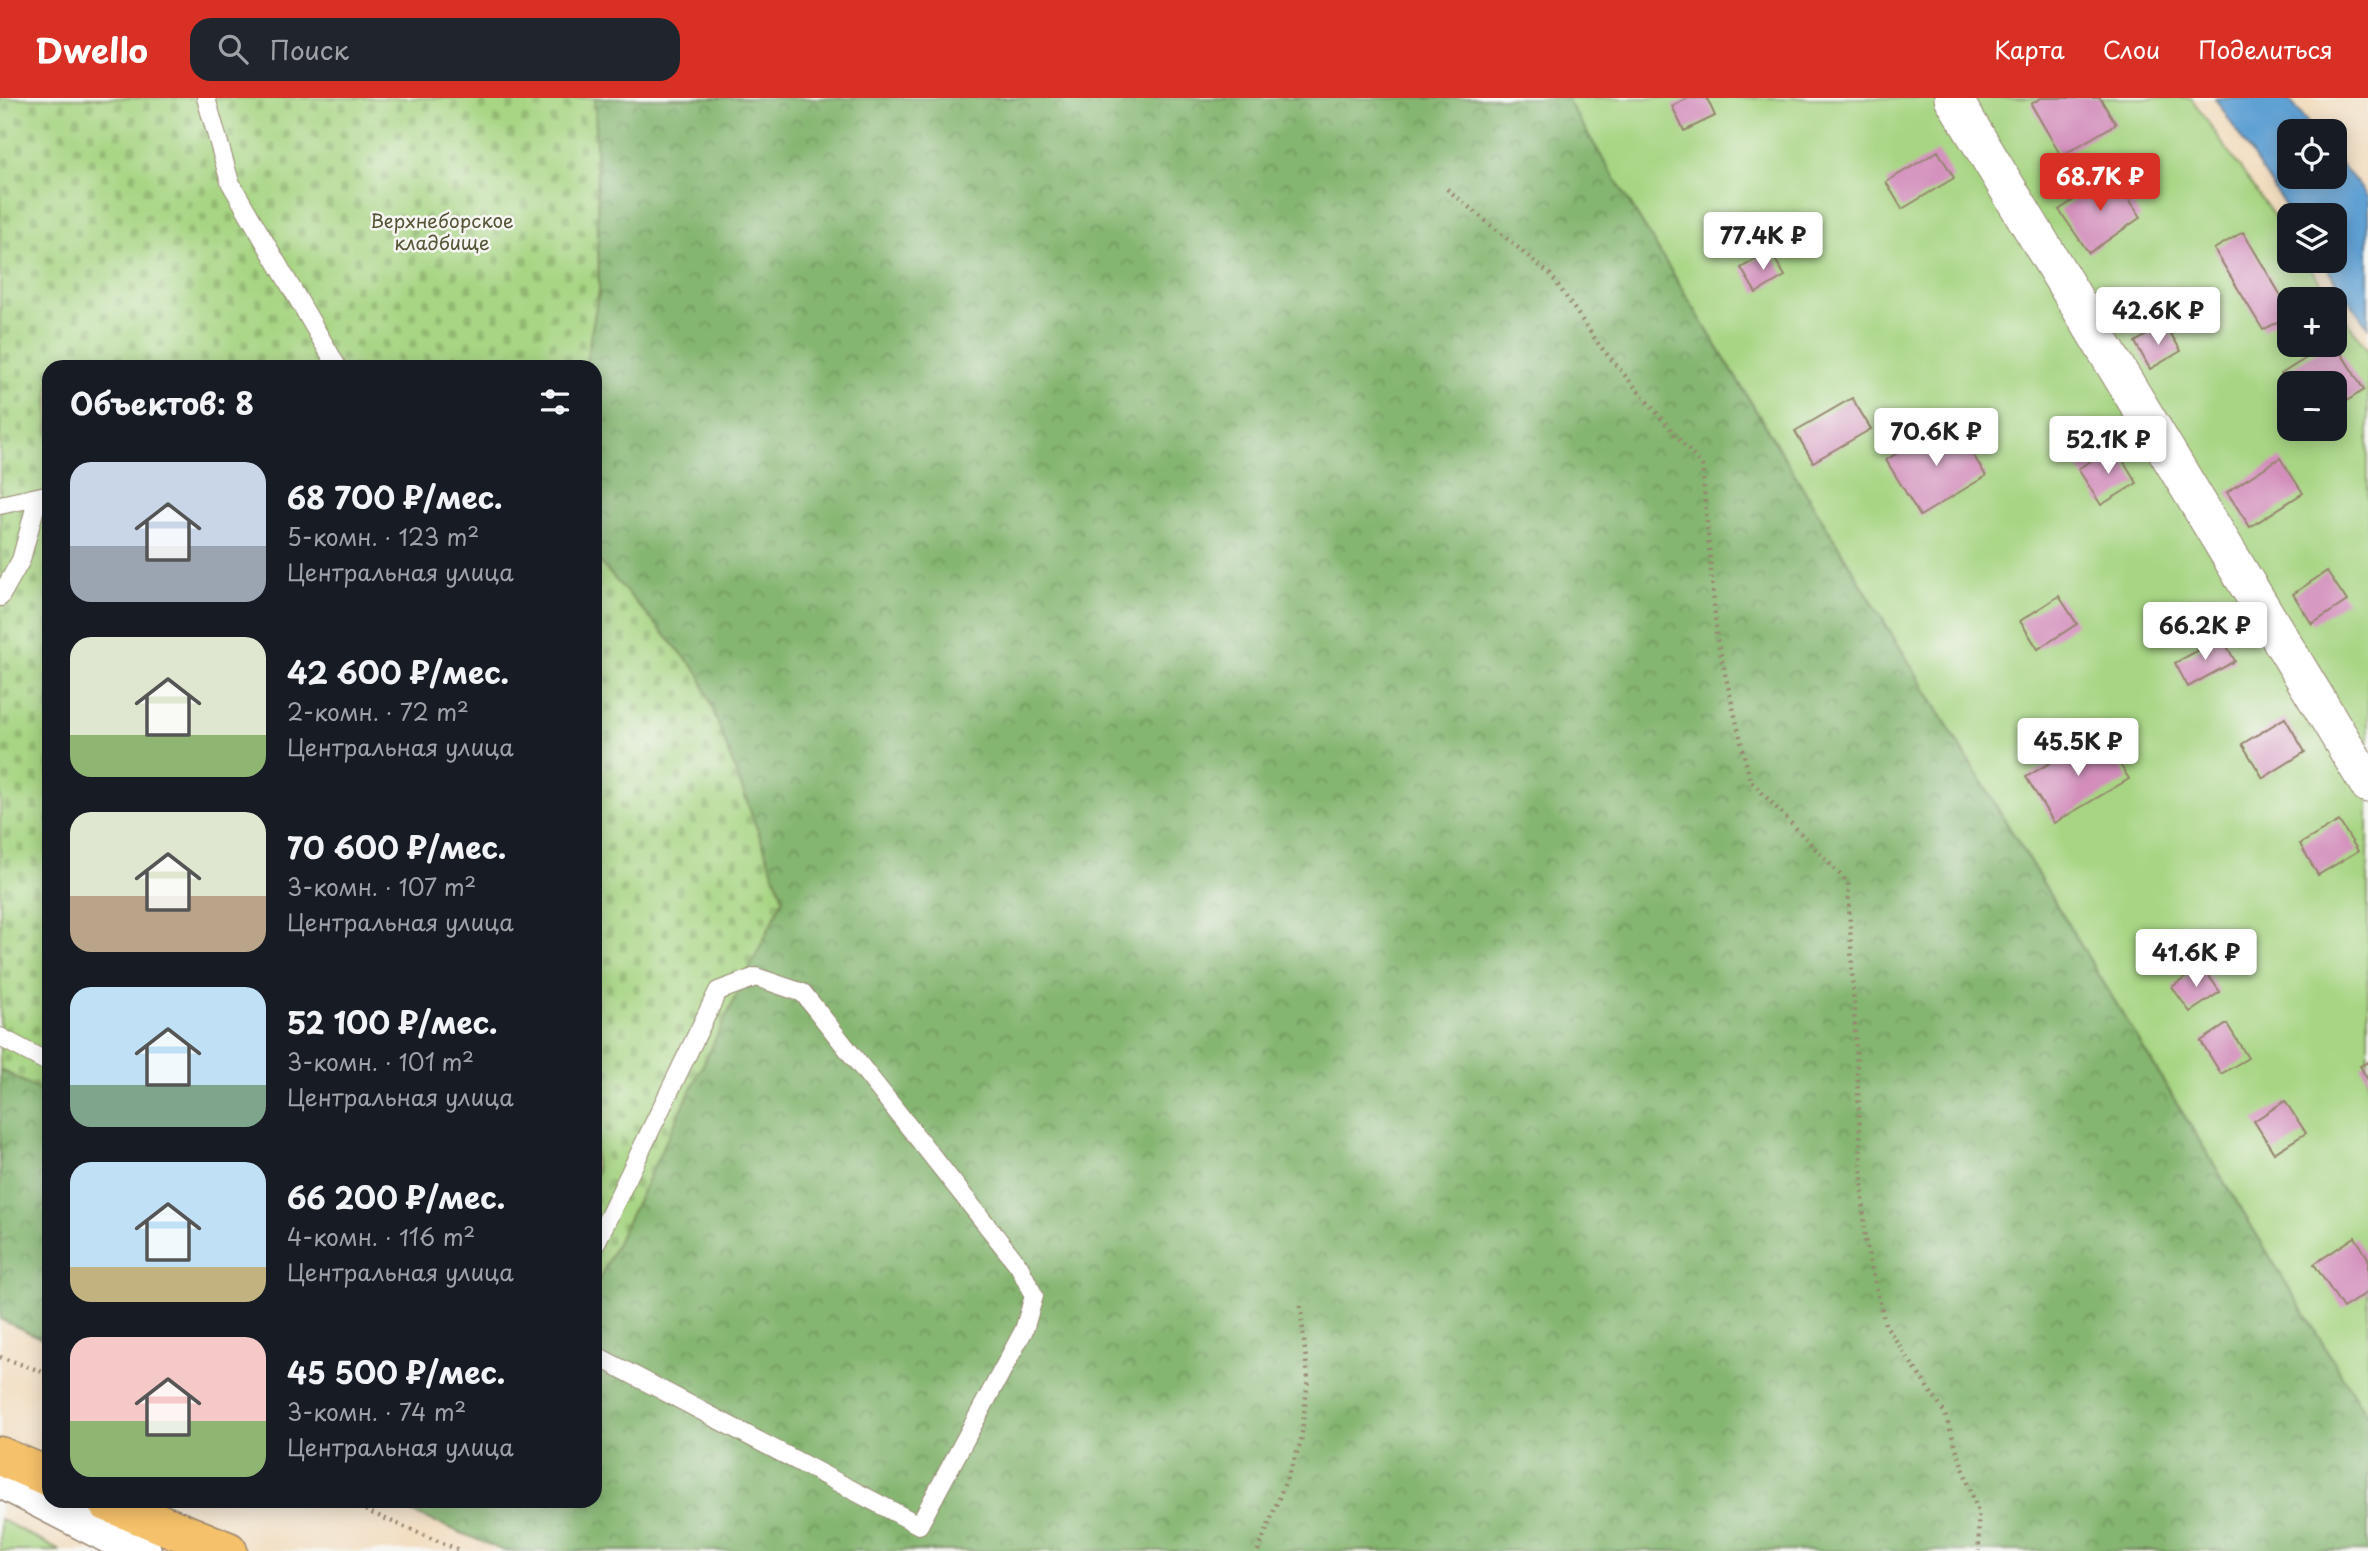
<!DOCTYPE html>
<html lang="ru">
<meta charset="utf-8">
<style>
body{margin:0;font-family:"Playpen Sans",sans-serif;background:#20242c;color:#f1f3f6;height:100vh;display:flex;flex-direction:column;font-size:26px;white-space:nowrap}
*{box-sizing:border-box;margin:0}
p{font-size:23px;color:#9ea1a6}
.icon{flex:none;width:38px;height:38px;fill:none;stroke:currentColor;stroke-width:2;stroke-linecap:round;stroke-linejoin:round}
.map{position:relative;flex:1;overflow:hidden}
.panel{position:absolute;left:42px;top:262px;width:560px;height:1148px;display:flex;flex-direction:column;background:#171b24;border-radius:21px;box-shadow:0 4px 18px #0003}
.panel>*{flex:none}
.fabs{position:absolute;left:2277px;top:21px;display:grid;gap:14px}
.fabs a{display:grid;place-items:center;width:70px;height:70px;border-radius:14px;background:#171b24;box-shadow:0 4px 18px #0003;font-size:35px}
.price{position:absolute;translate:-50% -60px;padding:0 16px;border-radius:7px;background:#fff;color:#222;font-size:23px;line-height:46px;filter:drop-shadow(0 2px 4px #0008)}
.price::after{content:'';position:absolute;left:50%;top:42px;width:21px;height:16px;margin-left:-10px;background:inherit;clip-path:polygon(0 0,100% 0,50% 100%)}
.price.active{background:#d93025;color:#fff}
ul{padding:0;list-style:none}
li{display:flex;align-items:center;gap:21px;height:175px;padding:0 28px}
li span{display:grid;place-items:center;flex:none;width:196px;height:140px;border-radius:21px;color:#555}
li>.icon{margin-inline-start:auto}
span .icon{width:84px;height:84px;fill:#fffc;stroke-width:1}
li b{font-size:30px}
h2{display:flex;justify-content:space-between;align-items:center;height:84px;padding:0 28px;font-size:30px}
header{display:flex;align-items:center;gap:42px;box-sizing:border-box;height:98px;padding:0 35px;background:#d93025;color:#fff}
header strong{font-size:33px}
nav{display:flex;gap:38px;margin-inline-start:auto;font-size:24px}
.search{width:490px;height:63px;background:#20242c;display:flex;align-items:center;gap:18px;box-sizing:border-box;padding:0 24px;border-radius:21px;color:#9ea1a6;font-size:26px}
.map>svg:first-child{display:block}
.green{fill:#a7d583;stroke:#718050;stroke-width:2;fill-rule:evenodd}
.forest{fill:url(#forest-crowns);stroke:#607048;stroke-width:2}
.cemetery{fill:url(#cemetery-stones);stroke:#718050;stroke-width:2}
.water{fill:#61a1d4;stroke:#4e6679;stroke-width:2}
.building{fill:#d38ebc}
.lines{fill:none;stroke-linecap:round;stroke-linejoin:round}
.service-casing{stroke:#96846f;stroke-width:20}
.minor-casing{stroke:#96846f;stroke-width:39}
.tertiary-casing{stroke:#96846f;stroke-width:41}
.trunk-casing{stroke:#96846f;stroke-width:41}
.path{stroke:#96846f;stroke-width:4.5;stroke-dasharray:2 5;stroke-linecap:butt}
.service{stroke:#fff;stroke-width:18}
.minor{stroke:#fff;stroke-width:37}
.tertiary{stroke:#fff;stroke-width:38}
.trunk{stroke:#f5c16b;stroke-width:38}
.labels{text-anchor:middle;stroke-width:5;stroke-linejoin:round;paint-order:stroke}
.park-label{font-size:19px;fill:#565537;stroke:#f6f6f2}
</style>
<header>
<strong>Dwello</strong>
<div class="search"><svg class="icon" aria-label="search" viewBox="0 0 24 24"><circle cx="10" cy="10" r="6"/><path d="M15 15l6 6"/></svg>Поиск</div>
<nav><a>Карта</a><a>Слои</a><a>Поделиться</a></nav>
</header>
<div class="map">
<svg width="2368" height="1453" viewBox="0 0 2368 1453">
<defs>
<pattern id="forest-crowns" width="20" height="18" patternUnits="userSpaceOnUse" patternTransform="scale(1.75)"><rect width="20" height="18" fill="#85b671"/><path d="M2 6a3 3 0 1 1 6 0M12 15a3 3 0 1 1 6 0" fill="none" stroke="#6e945c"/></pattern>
<pattern id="cemetery-stones" width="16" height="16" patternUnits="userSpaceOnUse" patternTransform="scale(1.75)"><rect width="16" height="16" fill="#a7d583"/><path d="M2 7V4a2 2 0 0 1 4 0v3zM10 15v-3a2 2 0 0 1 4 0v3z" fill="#91b771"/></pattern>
</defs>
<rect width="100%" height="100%" fill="#f6f6f2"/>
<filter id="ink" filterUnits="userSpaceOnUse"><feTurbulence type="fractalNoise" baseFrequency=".0143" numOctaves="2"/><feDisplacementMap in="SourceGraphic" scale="14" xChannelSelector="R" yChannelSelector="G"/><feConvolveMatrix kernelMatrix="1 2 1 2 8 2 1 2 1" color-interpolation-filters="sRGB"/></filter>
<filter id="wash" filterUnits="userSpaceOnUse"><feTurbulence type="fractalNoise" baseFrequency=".00686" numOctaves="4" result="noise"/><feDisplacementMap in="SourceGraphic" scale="28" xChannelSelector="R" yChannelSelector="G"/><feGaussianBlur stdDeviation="1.57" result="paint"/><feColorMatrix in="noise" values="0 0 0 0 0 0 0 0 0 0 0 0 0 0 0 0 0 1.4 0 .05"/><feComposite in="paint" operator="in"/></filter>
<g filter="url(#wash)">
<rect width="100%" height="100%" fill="#f2ddc0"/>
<path class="green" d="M1566,0H2191L2289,140V163H2305L2332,201H2289V247H2334L2335,205L2368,253V1320ZM2289,285H2334V331H2289Z
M0,1421L60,1453H0Z"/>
<path class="forest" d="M595,0H1566L2368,1320V1453H504L388,1404H595V1190L783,801L699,575L595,459V270L585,269L599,192Z
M0,972L49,997V1244L0,1221Z"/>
<path class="cemetery" d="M0,0H595L599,192L585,269L49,270V997L0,971Z
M595,459L699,575L783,801L595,1190Z"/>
<path class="water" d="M2215,0H2288L2314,33H2289V79H2334L2335,58L2368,99V229L2322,163H2334V117H2291Z"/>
<g id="blocks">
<path class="building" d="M1688,0H1707L1715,18L1684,33L1672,8Z
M2041,0H2100L2116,26L2061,58L2031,6Z
M1938,53L1954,80L1902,111L1886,84Z
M2112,76L2141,119L2089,155L2059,112Z
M2243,134L2289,211V217L2263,232L2214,151Z
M1770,153L1785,178L1756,195L1741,170Z
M2165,226L2181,253L2150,271L2135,244Z
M2327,247H2336L2364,292L2334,311V285H2289V289L2281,276Z
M1852,300L1871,331L1813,364L1795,333Z
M1952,322L1986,378L1920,418L1886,362Z
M2114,348L2137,385L2101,407L2078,371Z
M2280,360L2303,395L2250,429L2227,394Z
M2327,473L2347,503L2312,526L2293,496Z
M2059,498L2077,526L2038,551L2020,523Z
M2222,539L2235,563L2188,589L2175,565Z
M2285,620L2305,654L2263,680L2242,646Z
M2101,635L2129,681L2054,725L2026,679Z
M2339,723L2358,753L2318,777L2300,746Z
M2202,868L2220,894L2190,914L2172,889Z
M2227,926L2248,960L2221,976L2201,943Z
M2368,964V982L2360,968Z
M2285,1003L2306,1035L2274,1055L2254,1023Z
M2355,1139L2368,1160V1194L2343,1210L2314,1166Z"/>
</g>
</g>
<g filter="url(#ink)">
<use href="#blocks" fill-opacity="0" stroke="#96846f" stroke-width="2"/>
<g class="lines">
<defs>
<path id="service" d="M206,0L230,84L338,270
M0,407L46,397
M0,499L21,462L38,399
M0,939L49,965
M595,1147L718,893L756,879L803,895L1019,1168L1034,1198L1024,1232L919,1427L595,1257"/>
<path id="minor" d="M1953,0L2368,686"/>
<path id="tertiary" d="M0,1380L142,1453"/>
<path id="trunk" d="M0,1358L49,1379
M107,1404L228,1453"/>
</defs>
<use href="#service" class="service-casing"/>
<use href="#minor" class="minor-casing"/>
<use href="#tertiary" class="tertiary-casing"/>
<use href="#trunk" class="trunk-casing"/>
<path class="path" d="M1447,91L1551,177L1600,248L1702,368L1717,541L1750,682L1848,785L1865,1142L1885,1226L1944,1314L1978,1414L1979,1453
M0,1259L49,1276
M346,1404L461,1453
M1258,1453L1301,1344L1308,1281L1300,1204"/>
<use href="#service" class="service"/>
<use href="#minor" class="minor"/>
<use href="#tertiary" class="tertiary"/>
<use href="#trunk" class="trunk"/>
</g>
</g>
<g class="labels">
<g class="park-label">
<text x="442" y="130">Верхнеборское<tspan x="442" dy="22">кладбище</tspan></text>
</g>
</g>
</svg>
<div class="fabs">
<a><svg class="icon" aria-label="locate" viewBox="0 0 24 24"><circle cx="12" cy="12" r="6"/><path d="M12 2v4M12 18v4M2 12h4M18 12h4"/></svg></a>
<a><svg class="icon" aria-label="layers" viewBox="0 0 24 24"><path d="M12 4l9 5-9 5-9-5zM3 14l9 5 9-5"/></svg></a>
<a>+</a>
<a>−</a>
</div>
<b class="price active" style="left:2100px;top:115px">68.7K ₽</b>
<b class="price" style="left:1763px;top:174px">77.4K ₽</b>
<b class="price" style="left:2158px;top:249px">42.6K ₽</b>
<b class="price" style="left:1936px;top:370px">70.6K ₽</b>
<b class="price" style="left:2108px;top:378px">52.1K ₽</b>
<b class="price" style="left:2205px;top:564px">66.2K ₽</b>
<b class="price" style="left:2078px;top:680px">45.5K ₽</b>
<b class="price" style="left:2196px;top:891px">41.6K ₽</b>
<section class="panel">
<h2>Объектов: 8<svg class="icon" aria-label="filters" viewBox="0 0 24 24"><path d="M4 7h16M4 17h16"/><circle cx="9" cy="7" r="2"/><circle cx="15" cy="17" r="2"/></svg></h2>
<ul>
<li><span style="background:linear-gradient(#c9d6e8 60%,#9aa5b1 0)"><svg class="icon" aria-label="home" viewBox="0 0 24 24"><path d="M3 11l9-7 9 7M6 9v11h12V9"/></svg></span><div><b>68 700 ₽/мес.</b><p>5-комн. · 123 m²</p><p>Центральная улица</p></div></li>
<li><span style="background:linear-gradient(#dfe7d0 70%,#8fb573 0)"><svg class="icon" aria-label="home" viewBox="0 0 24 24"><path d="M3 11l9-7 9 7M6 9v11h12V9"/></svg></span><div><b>42 600 ₽/мес.</b><p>2-комн. · 72 m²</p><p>Центральная улица</p></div></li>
<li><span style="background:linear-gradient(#dfe7d0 60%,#b9a48a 0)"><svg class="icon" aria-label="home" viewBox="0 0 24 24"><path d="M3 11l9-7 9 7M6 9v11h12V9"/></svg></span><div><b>70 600 ₽/мес.</b><p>3-комн. · 107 m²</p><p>Центральная улица</p></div></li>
<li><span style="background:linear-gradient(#bfe0f5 70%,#7fa58c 0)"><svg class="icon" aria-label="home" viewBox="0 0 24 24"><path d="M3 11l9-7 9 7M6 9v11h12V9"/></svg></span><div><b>52 100 ₽/мес.</b><p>3-комн. · 101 m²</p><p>Центральная улица</p></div></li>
<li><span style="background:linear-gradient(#bfe0f5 75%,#c2b280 0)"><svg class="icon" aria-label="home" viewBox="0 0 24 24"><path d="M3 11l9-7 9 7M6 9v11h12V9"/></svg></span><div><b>66 200 ₽/мес.</b><p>4-комн. · 116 m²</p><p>Центральная улица</p></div></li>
<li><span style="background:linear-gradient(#f6c9c9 60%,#8fb573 0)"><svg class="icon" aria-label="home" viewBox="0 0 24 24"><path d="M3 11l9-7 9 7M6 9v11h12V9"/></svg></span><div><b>45 500 ₽/мес.</b><p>3-комн. · 74 m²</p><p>Центральная улица</p></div></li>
</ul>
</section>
</div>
